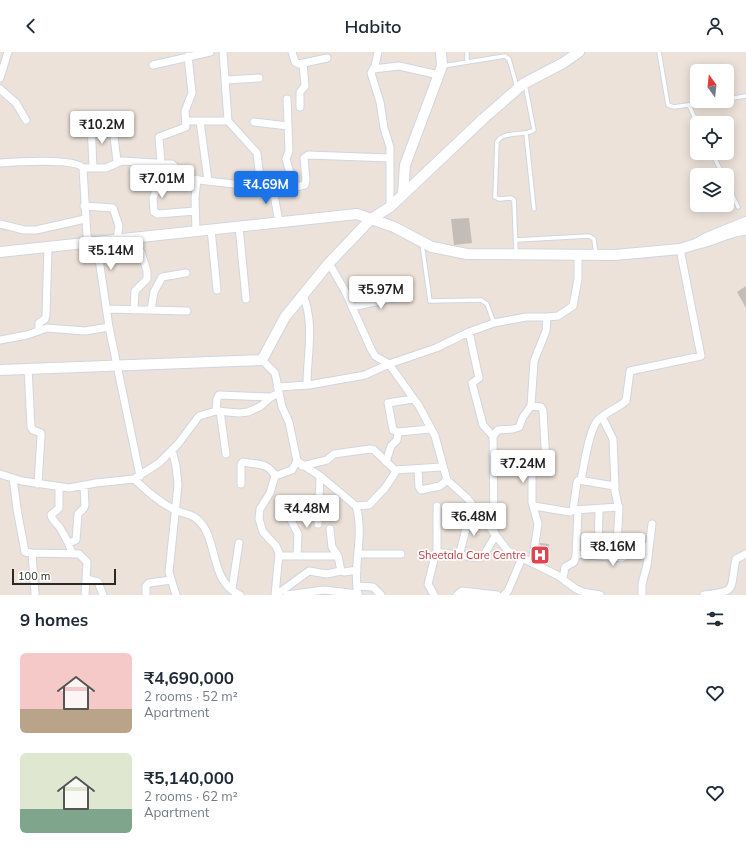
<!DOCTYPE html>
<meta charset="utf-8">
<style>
body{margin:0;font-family:Mulish,sans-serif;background:#f2f2f3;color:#1f2937;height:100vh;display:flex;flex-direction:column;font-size:15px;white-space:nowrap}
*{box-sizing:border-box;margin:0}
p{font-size:13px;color:#747a83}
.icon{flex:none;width:22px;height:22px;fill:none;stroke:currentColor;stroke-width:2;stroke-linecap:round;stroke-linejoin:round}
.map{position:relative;height:543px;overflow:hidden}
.panel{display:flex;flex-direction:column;background:#fff;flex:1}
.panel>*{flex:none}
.needle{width:26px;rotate:345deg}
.tools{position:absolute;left:690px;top:12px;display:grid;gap:8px}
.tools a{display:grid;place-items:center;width:44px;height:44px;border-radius:6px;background:#fff;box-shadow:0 2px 10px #0003;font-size:20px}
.scale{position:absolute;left:12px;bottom:10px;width:104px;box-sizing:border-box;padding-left:4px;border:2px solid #292929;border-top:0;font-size:11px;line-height:14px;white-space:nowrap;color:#292929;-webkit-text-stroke:3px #fff;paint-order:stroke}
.price{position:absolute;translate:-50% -34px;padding:0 9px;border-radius:4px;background:#fff;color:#222;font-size:13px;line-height:26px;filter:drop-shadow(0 1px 2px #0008)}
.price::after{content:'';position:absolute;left:50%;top:24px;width:12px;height:9px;margin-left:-6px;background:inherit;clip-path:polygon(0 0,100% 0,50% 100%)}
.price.current{background:#1a73e8;color:#fff}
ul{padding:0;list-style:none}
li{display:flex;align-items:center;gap:12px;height:100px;padding:0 20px}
li span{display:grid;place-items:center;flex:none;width:112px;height:80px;border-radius:6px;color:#555}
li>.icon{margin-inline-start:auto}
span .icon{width:48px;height:48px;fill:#fffc;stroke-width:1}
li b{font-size:17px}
h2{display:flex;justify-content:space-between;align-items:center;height:48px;padding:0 20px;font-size:17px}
header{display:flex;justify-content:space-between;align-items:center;height:52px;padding:0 20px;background:#fff;font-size:18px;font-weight:600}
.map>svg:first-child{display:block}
.building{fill:#c4bcb7}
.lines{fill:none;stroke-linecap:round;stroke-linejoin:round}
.lane-casing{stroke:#cfd5e2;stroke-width:5.5}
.street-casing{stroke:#cfd5e2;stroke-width:9}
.secondary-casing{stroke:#cfd5e2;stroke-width:12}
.lane{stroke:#fff;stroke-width:3.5}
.street{stroke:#fff;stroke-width:7}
.secondary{stroke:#fff;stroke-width:10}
.labels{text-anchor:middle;stroke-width:3.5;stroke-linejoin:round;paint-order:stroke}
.health-label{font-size:11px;fill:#be3a42;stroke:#fff;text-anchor:end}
</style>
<header><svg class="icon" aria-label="back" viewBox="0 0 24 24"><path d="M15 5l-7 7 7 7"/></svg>Habito<svg class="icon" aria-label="person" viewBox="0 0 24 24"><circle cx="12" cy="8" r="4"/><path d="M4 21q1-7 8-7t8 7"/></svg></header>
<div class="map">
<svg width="746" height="543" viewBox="0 0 746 543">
<rect width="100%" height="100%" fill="#ece2da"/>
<path class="building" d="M469,166L472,191L454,193L451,167Z
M746,234V256L737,240Z
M540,491L549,492L547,510L538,508Z"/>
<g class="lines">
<defs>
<path id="lane" d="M467,0V10
M659,0L668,53L674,55L715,49
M443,14L505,4L509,7L517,35
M727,47L746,44
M689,53L697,71
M526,81L534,157
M712,101L723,123
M727,132L738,155
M516,188L589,184L594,187L596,203
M422,192L430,249L481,248L487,252L494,271
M516,200L514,148L511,146L499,147L495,145L497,90C503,78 524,85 534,78L525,32"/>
<path id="street" d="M223,0L228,69L257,101L261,135
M292,0L295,10L299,12L327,6
M378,0L375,14L371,21L380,50L384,76L390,95V155
M188,4L192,41L185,59L186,75L159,85L162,124L153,146L154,160L158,162L195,159
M153,13L210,0
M373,17L399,14L439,23
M0,26L8,0
M226,28L259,26
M0,37L16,51L26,68
M287,47L289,99L286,107L294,135
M300,55V40L305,34L303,11
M112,69L117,109
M186,69H228
M200,69L208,129
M91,70L93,116
M254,70L288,74
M0,111C14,110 75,106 83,116L87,184L97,199L99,207L109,275L140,424
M83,116H106L122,109L172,112L176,116L178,123L181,126L261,135L274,143L279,170
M271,140L305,133L306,128L304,106L308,103L390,106
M84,154L113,156L119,174L117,187
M0,172L24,178H36L85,167
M239,174L246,247
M211,177L217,238
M196,179L195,146L197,127
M124,186L126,200H141L147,219V227L135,239L134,258
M329,211L345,239L371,297L375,304L389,312L419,354L435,384L447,428L467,446L508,499L557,523L576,537L583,540L600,543
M303,243C315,272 307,303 307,333
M352,255L407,243
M107,257L187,259
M151,258L154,240L162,225L186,221
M39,278V271L45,267L46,263L48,195
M469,280L479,326L472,331L483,373L493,384
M0,288L27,283L47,276L85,279L109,275
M262,308L275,321L282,355L289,370L297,409L320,424L356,454C365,483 352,514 358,543
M28,316L31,375L33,378L41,381V384L38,432
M277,335L309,333L365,323L389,312L436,296L469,280L494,271L526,265H547L558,264L573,254L578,227V203
M413,347L388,351L393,378L398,380L431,377
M531,354L541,355L543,359L546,411L532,416V450L538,472L532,511
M216,359L217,347L219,343L271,345
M220,359L226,402
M602,365L613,387L615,435
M172,398L176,414L178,433L169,520L176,543
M386,410L391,394L397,388L398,380
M302,414L327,408L334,402L370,397L374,398L395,418L442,415
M418,417L419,435L421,438L440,434L447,428
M0,422L22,429L69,436L96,431L134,427L159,411L178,392L199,364L216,359L239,361L248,360L261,354L271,345L279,341
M13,426L17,457L25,500L32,501L35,542
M134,427C147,439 158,449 173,457C187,464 194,460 204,475C217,495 212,531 240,543
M581,428C584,414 589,377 598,368C606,360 618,356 626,349L630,319L701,304L680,197
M241,432V412L243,410C257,413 268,410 275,424
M59,435V456L51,463C52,469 57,471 60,476C65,484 70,492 72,502
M289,452L291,468L298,482L297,504
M356,454L369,453L385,436L397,418
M437,454V500
M534,454L570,460L573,458L577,430L579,428L614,434L619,458L617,492L649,495
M573,458L619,455
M318,472L320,424
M330,477L332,495L338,504L341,519L344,520L357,518
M494,480L493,384L498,378L513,377L519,375L523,365L531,354L534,309L546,279L547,265
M69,491L76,488L78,462L84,456L85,453L84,434
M32,501L79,502L87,510L85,543
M359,502H401
M576,502L622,506L627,503L629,494
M279,504H338
M459,504L466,477L478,462
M598,504L599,457
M87,527L98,530L103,543
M563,527L565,515L574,510L576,504L578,458
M357,534L373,535L381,543
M232,537L239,491
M146,543V534L149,531L171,528
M275,543L279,501L276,494L263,480L259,467L260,457L270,441L275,424L292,418L297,409
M276,543L309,519L327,522L341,519
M287,543L324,538L358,542
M434,543L428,532L436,500L480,506L485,501L496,483
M457,543L462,539L497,543
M504,543L508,539L522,506
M642,543V532L647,513L652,472
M704,543C739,539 729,538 736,507L746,502"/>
<path id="secondary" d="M403,142L405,113L442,14L441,0
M746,170L707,186L696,192C712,190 732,177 746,178
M0,200L357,162L394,175L432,195L467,202L615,203L680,197L696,192
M0,318L262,308L285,265L329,211L371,167L390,155L483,67L523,32L563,11L579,0"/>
</defs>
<use href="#lane" class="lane-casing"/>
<use href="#street" class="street-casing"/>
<use href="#secondary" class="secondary-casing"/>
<use href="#lane" class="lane"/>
<use href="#street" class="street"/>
<use href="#secondary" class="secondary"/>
</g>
<defs>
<symbol id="hospital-square" viewBox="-11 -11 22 22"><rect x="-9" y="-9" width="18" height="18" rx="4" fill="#e0444e" stroke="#fff"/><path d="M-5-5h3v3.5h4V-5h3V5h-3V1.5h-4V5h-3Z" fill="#fff"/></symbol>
</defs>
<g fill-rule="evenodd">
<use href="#hospital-square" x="529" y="492" width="22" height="22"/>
</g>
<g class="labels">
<g class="health-label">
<text x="526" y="507">Sheetala Care Centre</text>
</g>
</g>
</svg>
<div class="tools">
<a><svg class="needle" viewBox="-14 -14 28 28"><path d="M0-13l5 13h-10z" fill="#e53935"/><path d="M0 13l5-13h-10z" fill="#747a83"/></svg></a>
<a><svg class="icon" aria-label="locate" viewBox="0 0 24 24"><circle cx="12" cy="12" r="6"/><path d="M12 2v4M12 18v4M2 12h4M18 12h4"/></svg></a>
<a><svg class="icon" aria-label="layers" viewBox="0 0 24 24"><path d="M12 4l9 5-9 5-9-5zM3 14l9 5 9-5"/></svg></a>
</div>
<div class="scale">100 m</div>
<b class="price" style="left:102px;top:93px">₹10.2M</b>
<b class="price" style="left:162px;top:147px">₹7.01M</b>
<b class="price current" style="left:266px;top:153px">₹4.69M</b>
<b class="price" style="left:111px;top:219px">₹5.14M</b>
<b class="price" style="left:381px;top:258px">₹5.97M</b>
<b class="price" style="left:523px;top:432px">₹7.24M</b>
<b class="price" style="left:307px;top:477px">₹4.48M</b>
<b class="price" style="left:474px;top:485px">₹6.48M</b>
<b class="price" style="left:613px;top:515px">₹8.16M</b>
</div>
<section class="panel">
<h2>9 homes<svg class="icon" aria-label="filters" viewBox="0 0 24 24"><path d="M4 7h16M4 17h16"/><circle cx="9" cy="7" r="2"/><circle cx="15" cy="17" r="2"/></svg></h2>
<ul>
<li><span style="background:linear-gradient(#f6c9c9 70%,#b9a48a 0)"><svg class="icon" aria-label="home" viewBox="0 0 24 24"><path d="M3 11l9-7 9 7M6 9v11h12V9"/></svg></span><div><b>₹4,690,000</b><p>2 rooms · 52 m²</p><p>Apartment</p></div><svg class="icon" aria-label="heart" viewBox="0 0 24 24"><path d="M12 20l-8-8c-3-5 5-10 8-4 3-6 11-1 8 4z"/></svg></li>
<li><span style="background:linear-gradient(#dfe7d0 70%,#7fa58c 0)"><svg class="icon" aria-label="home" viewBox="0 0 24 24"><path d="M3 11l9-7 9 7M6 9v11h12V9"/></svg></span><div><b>₹5,140,000</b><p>2 rooms · 62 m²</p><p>Apartment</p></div><svg class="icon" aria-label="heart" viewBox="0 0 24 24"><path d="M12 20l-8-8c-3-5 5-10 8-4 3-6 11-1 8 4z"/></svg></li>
</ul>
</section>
